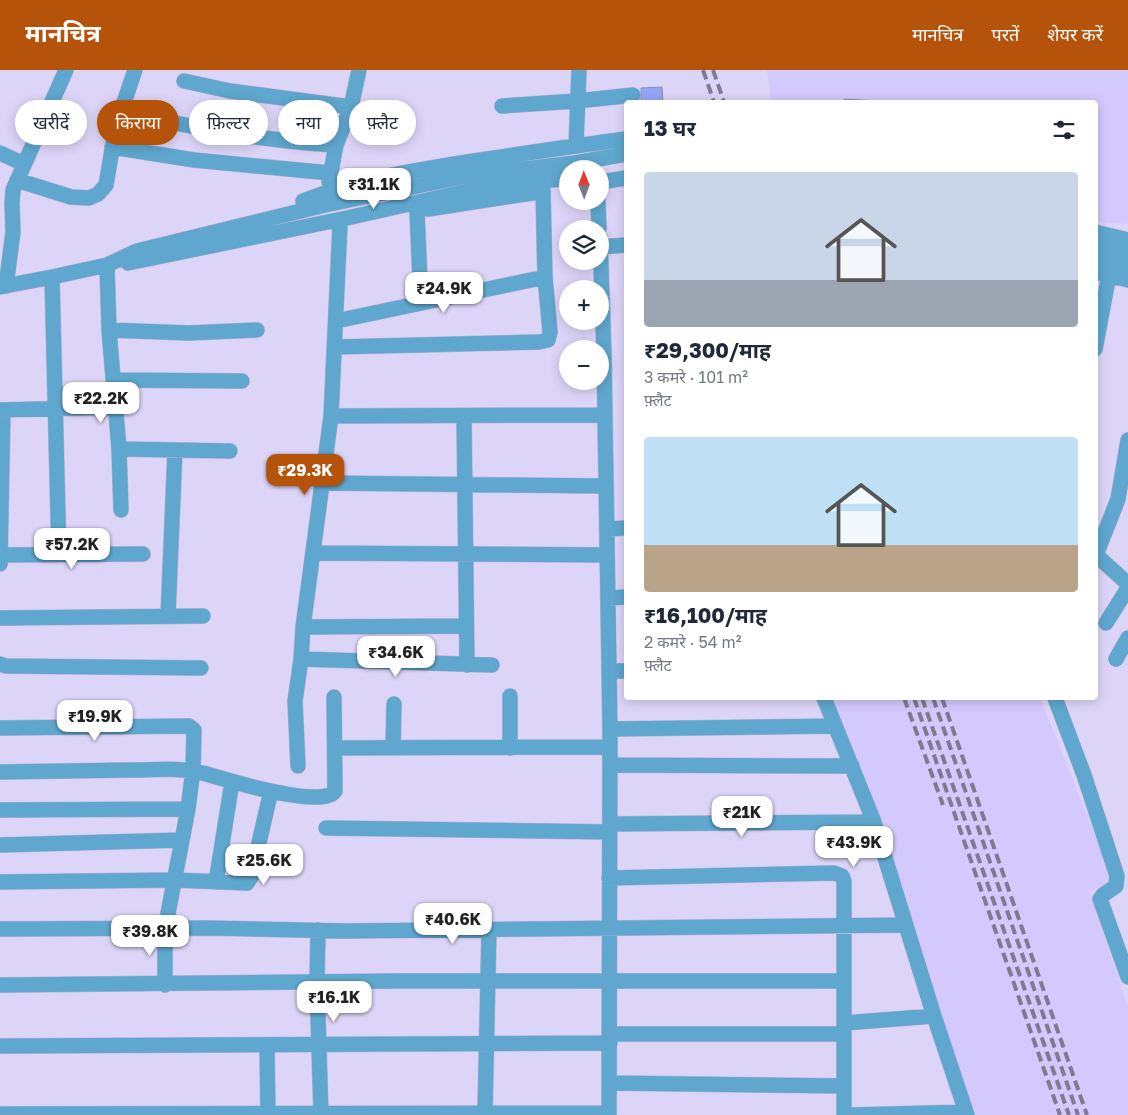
<!DOCTYPE html>
<html lang="hi">
<meta charset="utf-8">
<style>
body{margin:0;font-family:"Golos Text","Noto Sans Devanagari",sans-serif;background:#f6f6f7;color:#1f2937;height:100vh;display:flex;flex-direction:column;font-size:19px;white-space:nowrap}
*{box-sizing:border-box;margin:0}
p{font-size:16px;color:#747a83}
.icon{flex:none;width:28px;height:28px;fill:none;stroke:currentColor;stroke-width:2;stroke-linecap:round;stroke-linejoin:round}
.map{position:relative;flex:1;overflow:hidden}
.details{position:absolute;left:624px;top:30px;width:474px;height:600px;display:flex;flex-direction:column;background:#fff;border-radius:5px;box-shadow:0 2px 12px #0003}
.details>*{flex:none}
.guide{position:absolute;left:15px;top:30px;width:475px;height:45px;display:flex;gap:10px}
.needle{width:32px;rotate:359deg}
.controls{position:absolute;left:559px;top:90px;display:grid;gap:10px}
.controls a{display:grid;place-items:center;width:50px;height:50px;border-radius:50%;background:#fff;box-shadow:0 2px 12px #0003;font-size:25px}
.price{position:absolute;translate:-50% -42px;padding:0 11px;border-radius:10px;background:#fff;color:#222;font-size:16px;line-height:32px;filter:drop-shadow(0 1px 2px #0008)}
.price::after{content:'';position:absolute;left:50%;top:30px;width:15px;height:11px;margin-left:-8px;background:inherit;clip-path:polygon(0 0,100% 0,50% 100%)}
.price.current{background:#b45309;color:#fff}
ul{padding:0;list-style:none}
li{display:grid;align-content:center;gap:10px;height:265px;padding:0 20px}
li span{display:grid;place-items:center;height:155px;border-radius:5px;color:#555}
li>.icon{margin-inline-start:auto}
span .icon{width:90px;height:90px;fill:#fffc;stroke-width:1}
li b{font-size:21px}
h2{display:flex;justify-content:space-between;align-items:center;height:60px;padding:0 20px;font-size:21px}
.pill{padding:0 18px;border-radius:22px;background:#fff;box-shadow:0 2px 12px #0003;font-size:18px;line-height:45px}
.pill.current{background:#b45309;color:#fff}
header{display:flex;align-items:center;gap:30px;box-sizing:border-box;height:70px;padding:0 25px;background:#b45309;color:#fff}
header strong{font-size:24px}
nav{display:flex;gap:28px;margin-inline-start:auto;font-size:18px}
.map>svg:first-child{display:block}
.built{fill:#d4c9fc}
.building{fill:#96a5f6;stroke:#8790b8}
.lines{fill:none;stroke-linecap:round;stroke-linejoin:round}
.minor-casing{stroke:#bbb3d3;stroke-width:16}
.minor{stroke:#5fa7cf;stroke-width:15}
.rail{stroke:#7f7992;stroke-width:4;stroke-dasharray:10 5;stroke-linecap:butt}
</style>
<header>
<strong>मानचित्र</strong>
<nav><a>मानचित्र</a><a>परतें</a><a>शेयर करें</a></nav>
</header>
<div class="map">
<svg width="1128" height="1045" viewBox="0 0 1128 1045">
<rect width="100%" height="100%" fill="#ddd5f8"/>
<path class="built" d="M767,0H1128V154L1095,152V32H777L771,30Z
M826,628H1040L1113,809L1089,822L1128,937V1045H974Z"/>
<path class="building" d="M662,17L663,32H641V18Z
M844,29L897,32H844Z"/>
<g class="lines">
<defs>
<path id="minor" d="M184,11L230,21L351,37
M502,36L577,31L633,25
M170,52C225,63 279,72 336,75
M576,76L579,0
M112,77L194,90L330,103
M0,83L24,94
M17,110L71,127L89,128L98,124L106,115L116,56L135,0
M329,112L336,75L351,37L359,0
M600,112L626,108
M303,131C356,110 411,101 467,92C520,84 573,76 626,69
M598,131L599,159
M428,139L539,122
M417,141L421,233
M1095,162L1128,170
M600,167L604,283L610,662L609,1045
M1095,173L1128,182
M601,177L626,175
M1095,187L1128,195
M128,193L347,148L472,120L568,108
M107,195L109,260L119,379L230,381
M1095,202L1128,210
M52,207L59,485
M6,216L13,162L12,133L13,120L66,0
M0,217L52,207L107,195L137,181L325,135L471,105L575,93L626,84
M336,251L545,207
M109,260L189,263L257,260
M335,277L539,272L548,270L550,262L545,207L543,121
M1095,279L1109,205
M113,310L242,311
M0,340L115,337
M331,346L605,345
M464,346L467,595
M119,379L121,440
M322,413L606,416
M607,459L626,458
M313,483L607,485
M1095,484L1128,514
M0,485L143,484
M1096,485L1118,429L1128,370
M0,494L3,340
M608,528L626,527
M168,546L175,380
M0,548L203,546
M1106,553L1128,518
M303,557L466,556
M301,589L492,595
M1116,589L1128,568
M0,594L6,596L201,598
M609,601H626
M510,626V678
M824,628L874,752L934,946L967,1045
M1055,628L1084,705L1117,806L1116,816L1103,825L1100,829L1128,907
M0,658L189,656L194,660L193,700L188,739L165,859V915
M610,659L835,656
M335,678L610,677
M393,678L394,634
M610,695L852,696
M298,696L295,631L301,589L303,557L331,346L340,155
M0,702C43,701 87,701 130,700C154,700 180,697 203,703C223,709 324,740 335,721L334,627
M0,740L188,739
M610,754L874,752
M326,758L609,762
M0,775L182,770
M609,808L834,803L842,806L844,811V1045
M0,812L175,810L247,813L251,807L271,721
M216,812L232,712
M0,859L207,858L346,861L905,855
M318,860L317,913L321,1045
M0,915L395,911H844
M844,953L934,946
M610,964H844
M267,975L268,1045
M0,976L610,973
M609,1013L844,1016
M485,1043L489,860
M0,1044L609,1043
M852,1045L966,1042"/>
</defs>
<use href="#minor" class="minor-casing"/>
<use href="#minor" class="minor"/>
<path class="rail" d="M703,0L714,32
M713,0L724,32
M904,628L943,735
M914,628L1060,1045
M922,628L1069,1045
M933,628L1078,1045
M942,628L1087,1045"/>
</g>
</svg>
<div class="controls">
<a><svg class="needle" viewBox="-14 -14 28 28"><path d="M0-13l5 13h-10z" fill="#e53935"/><path d="M0 13l5-13h-10z" fill="#747a83"/></svg></a>
<a><svg class="icon" aria-label="layers" viewBox="0 0 24 24"><path d="M12 4l9 5-9 5-9-5zM3 14l9 5 9-5"/></svg></a>
<a>+</a>
<a>−</a>
</div>
<b class="price" style="left:374px;top:140px">₹31.1K</b>
<b class="price" style="left:444px;top:244px">₹24.9K</b>
<b class="price" style="left:101px;top:354px">₹22.2K</b>
<b class="price current" style="left:305px;top:426px">₹29.3K</b>
<b class="price" style="left:72px;top:500px">₹57.2K</b>
<b class="price" style="left:396px;top:608px">₹34.6K</b>
<b class="price" style="left:95px;top:672px">₹19.9K</b>
<b class="price" style="left:742px;top:768px">₹21K</b>
<b class="price" style="left:854px;top:798px">₹43.9K</b>
<b class="price" style="left:264px;top:816px">₹25.6K</b>
<b class="price" style="left:453px;top:875px">₹40.6K</b>
<b class="price" style="left:150px;top:887px">₹39.8K</b>
<b class="price" style="left:334px;top:953px">₹16.1K</b>
<div class="guide">
<a class="pill">खरीदें</a>
<a class="pill current">किराया</a>
<a class="pill">फ़िल्टर</a>
<a class="pill">नया</a>
<a class="pill">फ़्लैट</a>
</div>
<section class="details">
<h2>13 घर<svg class="icon" aria-label="filters" viewBox="0 0 24 24"><path d="M4 7h16M4 17h16"/><circle cx="9" cy="7" r="2"/><circle cx="15" cy="17" r="2"/></svg></h2>
<ul>
<li><span style="background:linear-gradient(#c9d6e8 70%,#9aa5b1 0)"><svg class="icon" aria-label="home" viewBox="0 0 24 24"><path d="M3 11l9-7 9 7M6 9v11h12V9"/></svg></span><div><b>₹29,300/माह</b><p>3 कमरे · 101 m²</p><p>फ़्लैट</p></div></li>
<li><span style="background:linear-gradient(#bfe0f5 70%,#b9a48a 0)"><svg class="icon" aria-label="home" viewBox="0 0 24 24"><path d="M3 11l9-7 9 7M6 9v11h12V9"/></svg></span><div><b>₹16,100/माह</b><p>2 कमरे · 54 m²</p><p>फ़्लैट</p></div></li>
</ul>
</section>
</div>
